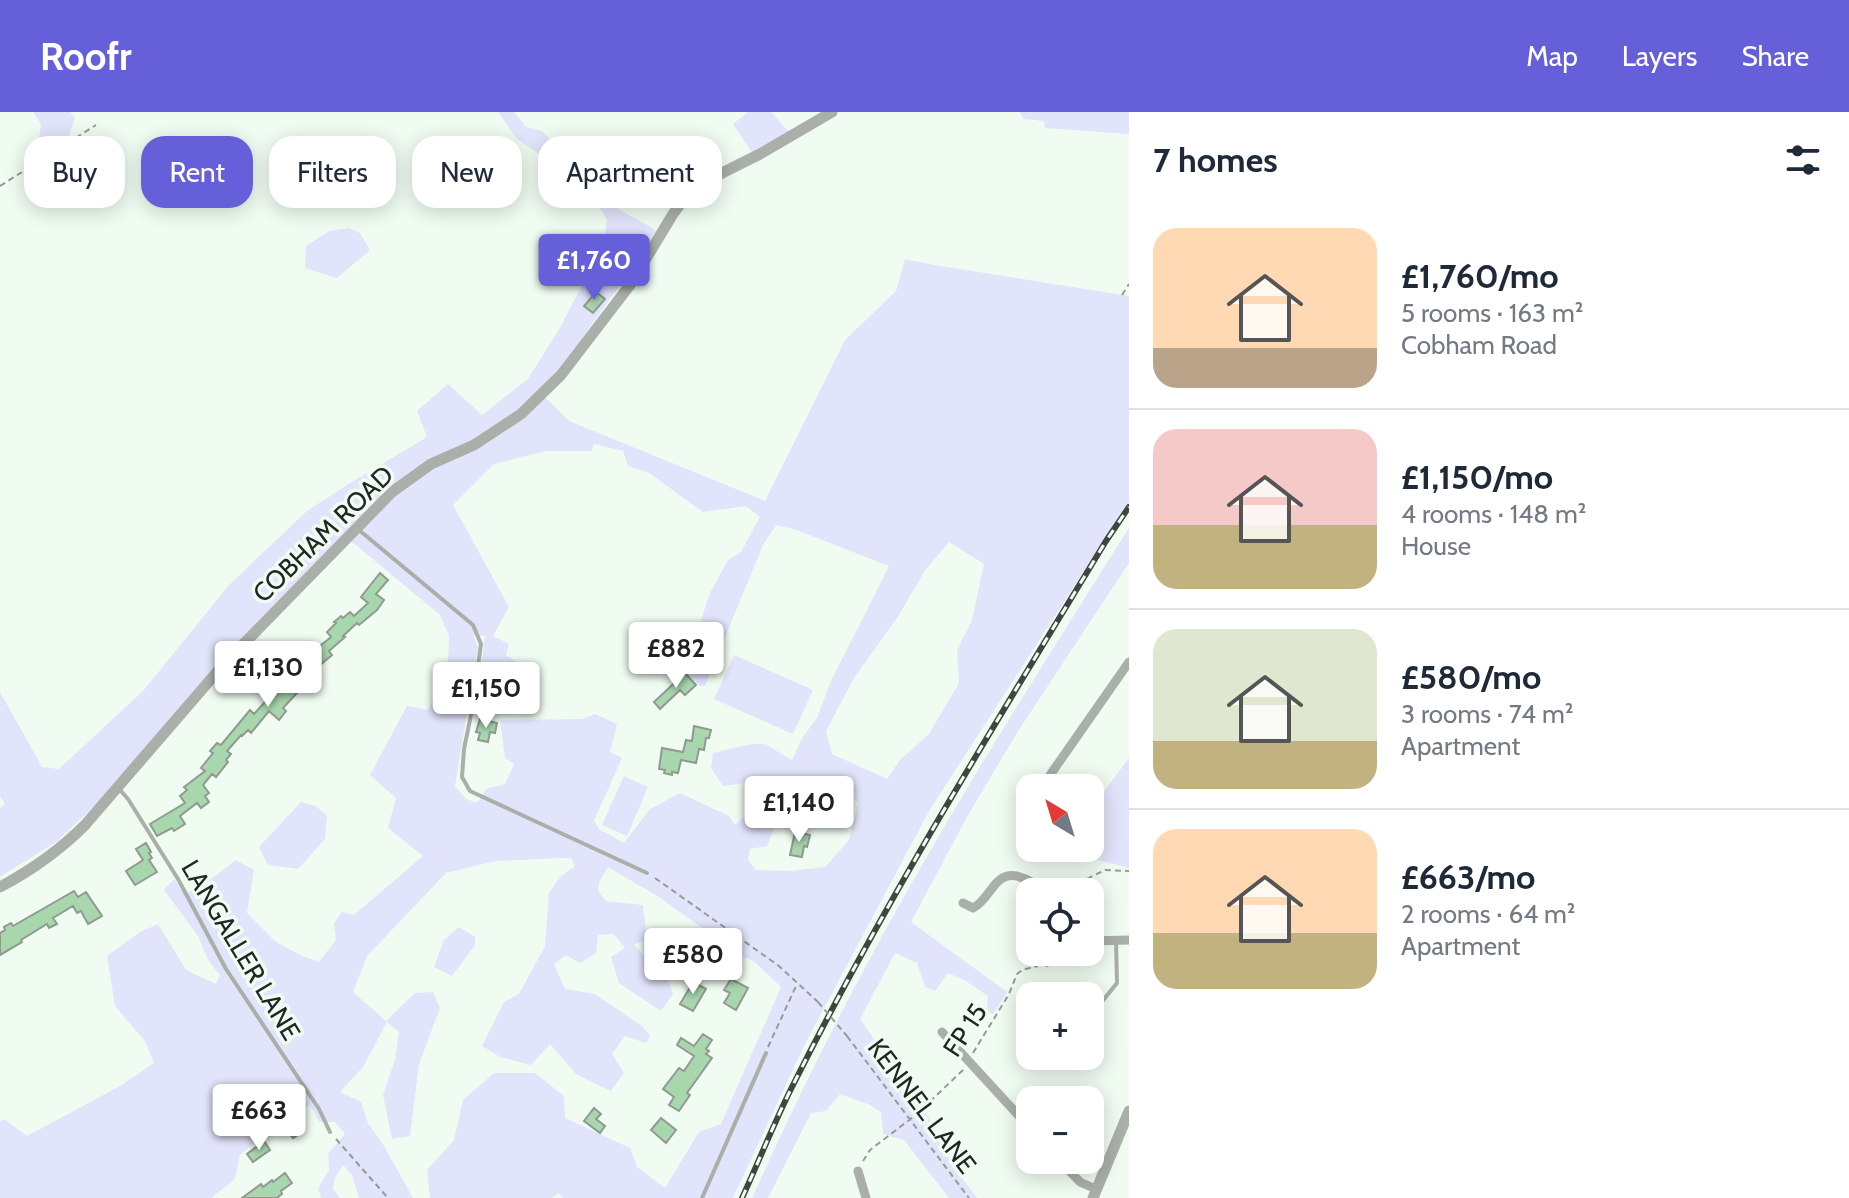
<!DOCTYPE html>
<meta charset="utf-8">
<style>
body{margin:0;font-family:Cabin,sans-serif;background:#f2f2f3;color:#1f2937;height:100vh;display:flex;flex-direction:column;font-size:30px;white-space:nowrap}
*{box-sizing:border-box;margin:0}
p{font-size:26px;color:#747a83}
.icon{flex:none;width:44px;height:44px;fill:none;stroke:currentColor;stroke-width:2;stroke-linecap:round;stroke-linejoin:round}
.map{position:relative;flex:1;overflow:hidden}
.details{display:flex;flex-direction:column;background:#fff;width:720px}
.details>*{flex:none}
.guide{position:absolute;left:24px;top:24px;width:760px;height:72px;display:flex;gap:16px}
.needle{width:52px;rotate:322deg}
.buttons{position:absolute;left:1016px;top:662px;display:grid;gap:16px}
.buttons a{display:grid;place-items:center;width:88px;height:88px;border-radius:16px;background:#fff;box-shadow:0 4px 20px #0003;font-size:40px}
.price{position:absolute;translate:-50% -68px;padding:0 18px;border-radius:8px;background:#fff;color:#222;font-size:26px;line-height:52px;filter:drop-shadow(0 2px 4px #0008)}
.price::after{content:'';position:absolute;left:50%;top:48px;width:24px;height:18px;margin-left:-12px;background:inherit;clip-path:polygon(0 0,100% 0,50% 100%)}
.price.active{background:#6560da;color:#fff}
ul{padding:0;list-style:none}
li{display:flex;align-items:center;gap:24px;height:200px;padding:0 24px}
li+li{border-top:2px solid #e0e1e3}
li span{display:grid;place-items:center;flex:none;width:224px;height:160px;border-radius:24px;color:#555}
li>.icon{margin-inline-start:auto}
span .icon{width:96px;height:96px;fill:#fffc;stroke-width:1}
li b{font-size:34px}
h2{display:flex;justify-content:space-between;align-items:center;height:96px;padding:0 24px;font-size:34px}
.pill{padding:0 28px;border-radius:24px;background:#fff;box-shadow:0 4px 20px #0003;font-size:28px;line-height:72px}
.pill.active{background:#6560da;color:#fff}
header{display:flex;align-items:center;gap:48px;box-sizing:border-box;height:112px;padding:0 40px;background:#6560da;color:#fff}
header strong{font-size:38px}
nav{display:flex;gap:44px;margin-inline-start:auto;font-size:28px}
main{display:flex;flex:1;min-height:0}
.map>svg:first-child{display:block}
.green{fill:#e2e4fb;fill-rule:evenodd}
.building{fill:#a8d7ae;stroke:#909a91;stroke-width:2}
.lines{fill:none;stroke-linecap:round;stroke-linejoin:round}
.path{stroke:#949c95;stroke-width:2;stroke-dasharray:6 4;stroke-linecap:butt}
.service{stroke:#aaafaa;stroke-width:4}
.minor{stroke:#aaafaa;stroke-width:9}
.tertiary{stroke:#aaafaa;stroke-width:11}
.rail-casing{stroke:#404540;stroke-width:6}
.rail{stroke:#f0fcf2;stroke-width:3;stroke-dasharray:9;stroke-linecap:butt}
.path-bridge{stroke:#949c95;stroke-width:2;stroke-dasharray:6 4;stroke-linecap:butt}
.labels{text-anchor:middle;stroke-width:7;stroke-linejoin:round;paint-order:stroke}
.street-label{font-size:26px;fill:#222622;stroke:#f0fcf2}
</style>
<header>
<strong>Roofr</strong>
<nav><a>Map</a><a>Layers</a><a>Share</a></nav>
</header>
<main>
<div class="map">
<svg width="1129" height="1086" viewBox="0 0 1129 1086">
<rect width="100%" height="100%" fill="#f0fcf2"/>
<path class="green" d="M33,0H70L75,6L68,27L36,47L41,12Z
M498,0H514L526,15L542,19L618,97L656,118L636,150L558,260L539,279L569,309L765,389L845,228L896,179L905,147L929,152L1129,184V389L929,699L804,934L733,1086H563L559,1081L552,1086H430L427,1058L454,1028L463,988L494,961H535L564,984L565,1006L630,1036L637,1055L665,1076L699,1020L721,1012L781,875L757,852L748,846L729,847L715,864L701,863L692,854L695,839L713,824L659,785L608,755L599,770L598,779L606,789L643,793L647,827L634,833L667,866L673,882L661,899L619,871L611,845L625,836L614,822L598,823L596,841L580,851L566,843L554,852L565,877L595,882L643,915L650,924L646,931L625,924L612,942L624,961L611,979L576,962L550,932L531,953L500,945L482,934L504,890L519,882L545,834L549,781L560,765L575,754L571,746H563L495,749L446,761L367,844L353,880L386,909L415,881L433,880L440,896L419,952L410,1024L392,1027L383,983L395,948L399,920L387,910L363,955L340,980L361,990L368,1011L384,1034L413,1086H359L352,1063L343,1053L335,1066L333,1077L340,1086H321L318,1077L329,1058L328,1042L345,1022L335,1010H319L310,993L282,1007L240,1043L235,1067L211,1086H0V1010L4,1007L27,1024L120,974L154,951L145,929L115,894L107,844L140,820L158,812L186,858L216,872L220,863L208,848L198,824L164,778L174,767L184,782L207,770L236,748L254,758L247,801L276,830L302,844L319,850L336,828L334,811L342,800L354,803L423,744L388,716L396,686L370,663L407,594L428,598L448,555L449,524L440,503L344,423L188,585L115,675L56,730L0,765V696L5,692L0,684V580L42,655L59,657L143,579L229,473L307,399L347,373L427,325L417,299L448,272L482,303L528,267L561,214L604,130L607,107L589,81L552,51L517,27ZM594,332L623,339L628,354L649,361L703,400L746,394L760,405L741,440L728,448L709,483L700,512L701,545L691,565L700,574H705L763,433L776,413L794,417L889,454L830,571L817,606L802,626L792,648C783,644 771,634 764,632C753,630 725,638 713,641L711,656L723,674L745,671L767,672L772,683L766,697L749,700L735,713L729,704L680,681L650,697L624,731L599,717L594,709L622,646L610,640L617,612L595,602L582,607L500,608L505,646L514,652L505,672L486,677L477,691L466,687L455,674L478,535L473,523L485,524L478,578L479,591L490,599L513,600L520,574L515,549L506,543L509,532L493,524L509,495L453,393L494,352L546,339H591ZM949,430L984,452L972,508L957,539L959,571L929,622L900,648L887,667L832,642L826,619L854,566L897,506L926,457ZM796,664L808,667L830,681L849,682L858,691L849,728L825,755L791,759L756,758L748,748L750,737L767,734Z
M748,0H771L789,20L752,40L733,12Z
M1020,0H1129V22L1045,16L1044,9L1023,7Z
M349,116L360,121L370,138L337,166L305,156L306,134L329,119Z
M1129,416V451L1020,616L968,703L911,810L1007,880L993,903L987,898L988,884L966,869L948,861L935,879L925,875L917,851L895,841L860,907L921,994L938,1021L950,1049L977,1086H949L904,1028L883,1022L881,1000L870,993L840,982L826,999L811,1001L768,1086H752C796,988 844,892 896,799C969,668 1049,543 1129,416Z
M734,543L813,578L793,622L714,587Z
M1129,646V756L1094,747L1066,736H1090V698Z
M624,664L648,675L627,724L602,713Z
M301,690L316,694L327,704L325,727L298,757L268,753L259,735Z
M459,815L475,825V833L452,864L434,855L444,828Z"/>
<path class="building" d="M596,180L605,187L593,201L584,194Z
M380,461L388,468L376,482L384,488L377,498L359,513L357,511L343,524L345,525L329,539L332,543L308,563L306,560L289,573L297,581L283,596L286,599L279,608L269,599L251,621L248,618L242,624L241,623L227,639L231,642L226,648L228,650L216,665L212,662L203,673L209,681L205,684L209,690L201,696L197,691L180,704L185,712L174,719L172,716L157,724L150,712L185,691L180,684L187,678L184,675L205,659L201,656L213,641L210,639L217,631L221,633L250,598L254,602L275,579L269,574L276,566L282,571L300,553L299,551L331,525L327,520L336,511L334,510L341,504L343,506L350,500L354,504L368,491L361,485Z
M685,561L696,573L685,583L680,578L660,597L654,590Z
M480,607L497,611L495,621L490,620L488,630L478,628L480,621L476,620Z
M694,614L711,618L709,626H706L704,638L699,637L696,651L681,648L678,661L672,660V663L664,661L665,658L659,657L662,636L683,640L686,628L692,629Z
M795,720L810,723L807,735L804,734L802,745L790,743Z
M146,731L151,740L149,741L152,746L149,748L157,760L135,773L126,759L143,748L136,737Z
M74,779L78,785L86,780L102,804L88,812L81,799L77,801L73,794L53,806L57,812L49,816L47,812L21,828L22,830L0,843V821L5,818L4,815L11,811L13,814Z
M731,867L748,876L736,898L724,891L730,881L724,878Z
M693,870L706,877L693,899L680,892Z
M703,922L712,928L706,937L709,939L706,942L712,946L687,981L690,983L679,999L669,993L674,985L663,977L679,956L684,959L694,944L677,933L681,926L694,934Z
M594,996L601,1002L596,1007L605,1014L600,1021L584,1009Z
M290,1004L302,1020L293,1026L282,1010Z
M661,1006L676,1018L666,1031L651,1018Z
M264,1029L270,1038L253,1050L247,1042Z
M285,1061L292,1071L281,1079L282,1082L277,1086H242L261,1072L263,1075L272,1068L273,1070Z"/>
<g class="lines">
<path class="path" d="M0,74L96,13
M1122,183L1129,172
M655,766L779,854L818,890
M1060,780L1105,758L1129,759
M847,924L969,1086
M768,935L797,872
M973,941L1009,882L1017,862L1022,858L1038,854
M336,1027L388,1086
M863,1049L870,1038L917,1002L964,957"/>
<path class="service" d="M359,418L473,513L481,532L472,598L464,637L462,665L470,679L647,761
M120,678L128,687L178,767L226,857L319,997L330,1020
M1047,853L1057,840
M1096,897L1117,871L1116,830
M702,1086L766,941"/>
<path class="minor" d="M1048,666L1129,550
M963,791L973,796C991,787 994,759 1017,764C1028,767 1037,772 1044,780
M1090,829L1129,828
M942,920L1030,1016
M1059,1048L1080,1070L1096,1077
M858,1059L866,1086"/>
<path class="tertiary" d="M0,775C32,758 59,739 85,713L224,552L392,380L431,352L474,333L521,302L561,263L630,173L673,102L685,86L700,73L718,63L760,42L832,0
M1093,1086L1129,999"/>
<defs>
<path id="rail" d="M742,1086C759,1049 774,1011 792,975C886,787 997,609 1106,429L1129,395"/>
</defs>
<use href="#rail" class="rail-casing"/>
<use href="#rail" class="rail"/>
<path class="path-bridge" d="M818,890L847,924"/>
</g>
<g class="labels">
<g class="street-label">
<text transform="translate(323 422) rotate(-44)" y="9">COBHAM ROAD</text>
<text transform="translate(241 838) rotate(59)" y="9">LANGALLER LANE</text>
<text transform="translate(965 918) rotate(-57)" y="9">FP 15</text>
<text transform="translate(922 994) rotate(53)" y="9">KENNEL LANE</text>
</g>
</g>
</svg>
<div class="buttons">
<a><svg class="needle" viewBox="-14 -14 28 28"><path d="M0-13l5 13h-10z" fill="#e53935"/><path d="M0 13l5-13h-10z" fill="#747a83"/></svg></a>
<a><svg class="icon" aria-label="locate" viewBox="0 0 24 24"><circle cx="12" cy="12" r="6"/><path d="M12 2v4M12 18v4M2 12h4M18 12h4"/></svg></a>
<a>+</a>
<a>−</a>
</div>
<b class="price active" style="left:594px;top:190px">£1,760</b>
<b class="price" style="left:676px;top:578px">£882</b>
<b class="price" style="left:268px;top:597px">£1,130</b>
<b class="price" style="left:486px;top:618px">£1,150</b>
<b class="price" style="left:799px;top:732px">£1,140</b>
<b class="price" style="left:693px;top:884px">£580</b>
<b class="price" style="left:259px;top:1040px">£663</b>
<div class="guide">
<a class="pill">Buy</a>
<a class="pill active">Rent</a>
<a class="pill">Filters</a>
<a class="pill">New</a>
<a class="pill">Apartment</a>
</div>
</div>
<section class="details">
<h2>7 homes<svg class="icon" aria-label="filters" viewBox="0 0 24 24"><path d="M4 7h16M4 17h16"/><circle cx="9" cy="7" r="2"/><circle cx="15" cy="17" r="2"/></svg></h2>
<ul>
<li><span style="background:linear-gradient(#ffd9b3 75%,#b9a48a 0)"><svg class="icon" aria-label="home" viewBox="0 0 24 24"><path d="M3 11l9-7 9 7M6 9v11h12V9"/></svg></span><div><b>£1,760/mo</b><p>5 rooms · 163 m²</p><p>Cobham Road</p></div></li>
<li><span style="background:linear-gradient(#f6c9c9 60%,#c2b280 0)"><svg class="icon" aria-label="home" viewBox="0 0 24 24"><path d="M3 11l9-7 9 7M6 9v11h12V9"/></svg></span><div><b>£1,150/mo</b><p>4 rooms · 148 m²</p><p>House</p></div></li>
<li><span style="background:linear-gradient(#dfe7d0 70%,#c2b280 0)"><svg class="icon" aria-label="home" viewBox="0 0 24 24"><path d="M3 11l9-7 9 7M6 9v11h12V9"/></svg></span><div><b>£580/mo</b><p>3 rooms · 74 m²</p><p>Apartment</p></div></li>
<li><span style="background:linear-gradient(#ffd9b3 65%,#c2b280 0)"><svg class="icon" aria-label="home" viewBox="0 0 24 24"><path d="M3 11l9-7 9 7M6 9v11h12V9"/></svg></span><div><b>£663/mo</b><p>2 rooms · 64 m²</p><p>Apartment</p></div></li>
</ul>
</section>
</main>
